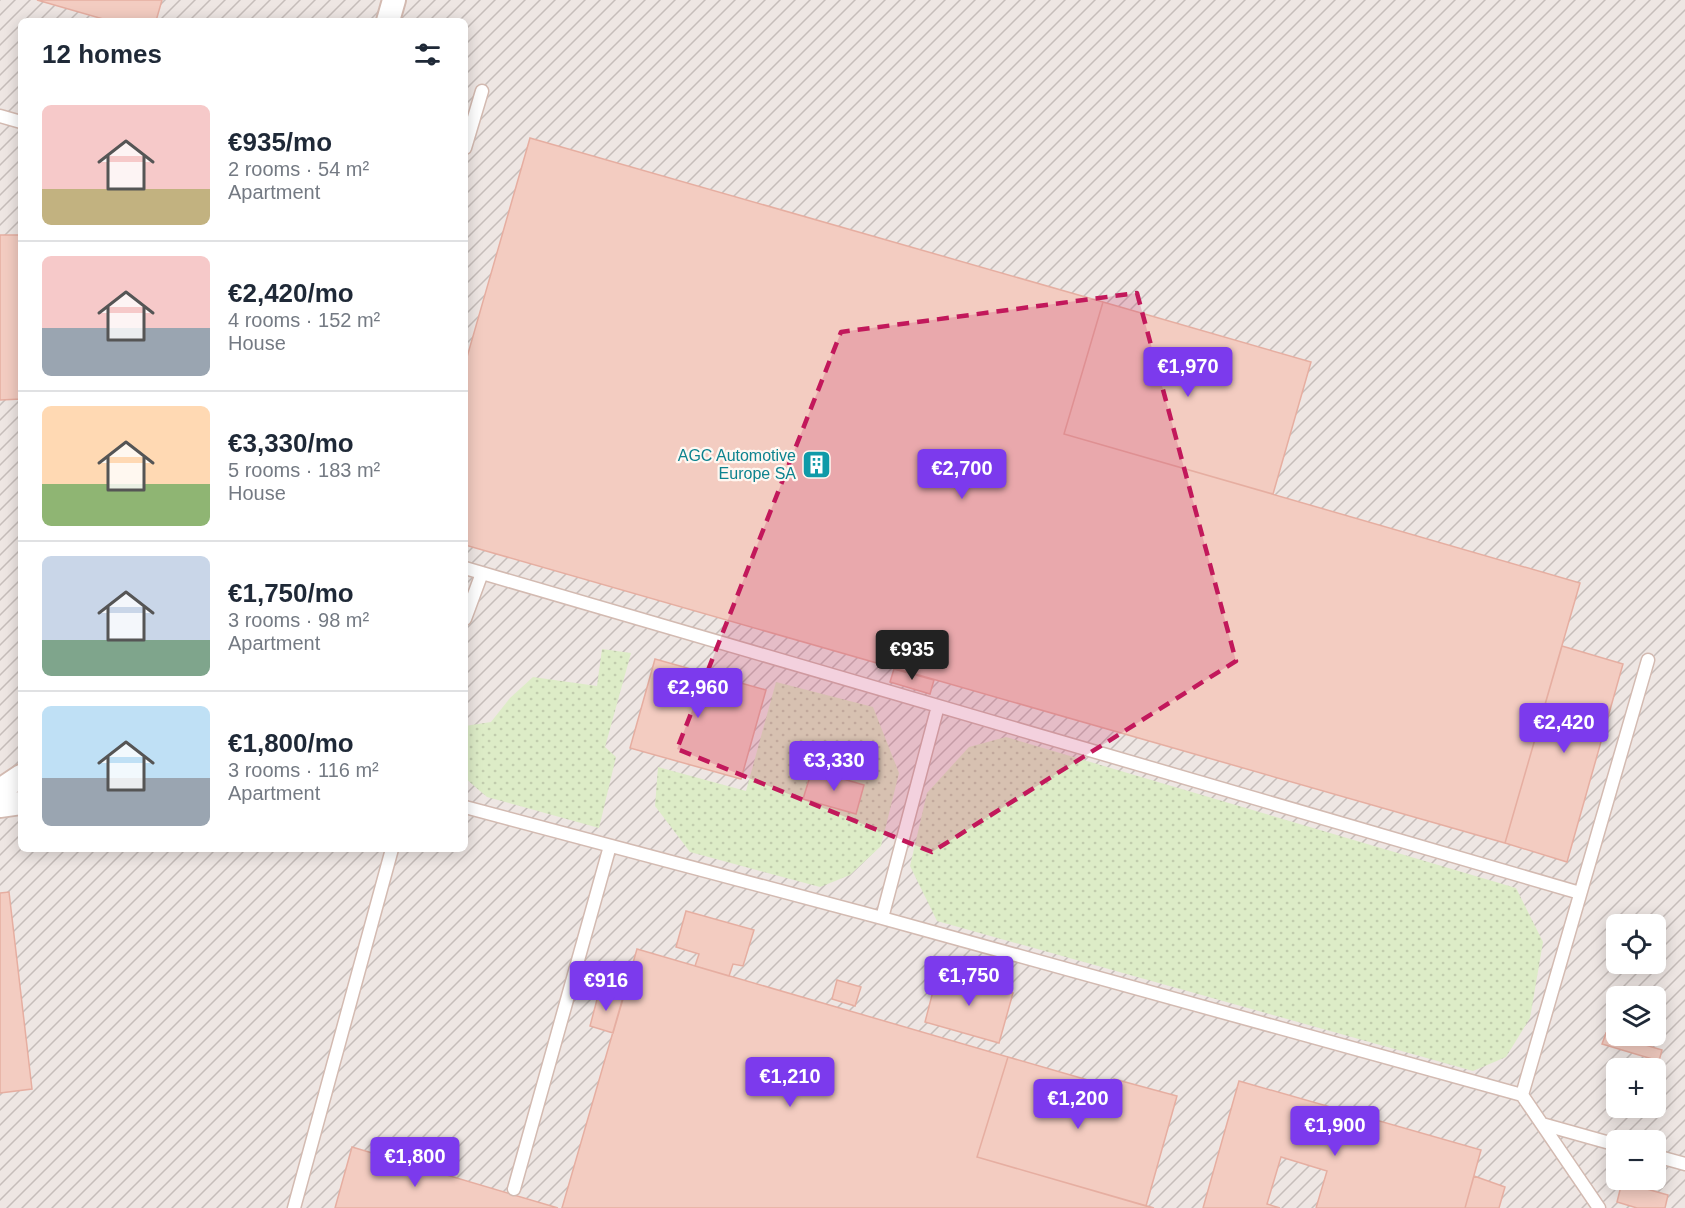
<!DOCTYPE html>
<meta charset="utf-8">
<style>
body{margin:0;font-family:Helvetica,sans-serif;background:#f6f6f7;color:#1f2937;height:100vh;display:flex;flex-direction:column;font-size:22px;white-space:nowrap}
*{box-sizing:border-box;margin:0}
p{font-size:20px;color:#747a83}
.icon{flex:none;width:33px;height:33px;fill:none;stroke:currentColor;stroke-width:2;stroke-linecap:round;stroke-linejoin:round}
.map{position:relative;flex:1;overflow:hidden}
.side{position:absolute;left:18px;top:18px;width:450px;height:834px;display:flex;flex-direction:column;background:#fff;border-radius:9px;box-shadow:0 3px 15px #0003}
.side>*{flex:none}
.buttons{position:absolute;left:1606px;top:914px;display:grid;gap:12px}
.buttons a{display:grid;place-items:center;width:60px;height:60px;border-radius:9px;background:#fff;box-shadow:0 3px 15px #0003;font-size:30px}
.price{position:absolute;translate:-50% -51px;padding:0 14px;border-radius:6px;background:#7c3aed;color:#fff;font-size:20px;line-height:39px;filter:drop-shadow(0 2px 3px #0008)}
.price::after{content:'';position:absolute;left:50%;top:36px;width:18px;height:14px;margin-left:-9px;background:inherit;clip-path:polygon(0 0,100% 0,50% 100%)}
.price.on{background:#222;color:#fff}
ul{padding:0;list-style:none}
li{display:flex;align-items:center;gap:18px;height:150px;padding:0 24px}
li+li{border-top:2px solid #e0e1e3}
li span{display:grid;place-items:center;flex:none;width:168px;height:120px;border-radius:9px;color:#555}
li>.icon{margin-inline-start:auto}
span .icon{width:72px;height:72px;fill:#fffc;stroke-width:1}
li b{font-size:26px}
h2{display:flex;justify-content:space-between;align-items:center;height:72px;padding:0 24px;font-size:26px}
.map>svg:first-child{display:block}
.industrial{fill:url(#industrial-furrows);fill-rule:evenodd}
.grass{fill:url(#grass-dots)}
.building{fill:#f3ccc1;stroke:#e6aea1;stroke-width:1.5}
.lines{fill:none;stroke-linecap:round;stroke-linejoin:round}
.service-casing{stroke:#d3bab1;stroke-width:15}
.minor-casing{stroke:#d3bab1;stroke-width:26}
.service{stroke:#fff;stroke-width:12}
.minor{stroke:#fff;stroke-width:22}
.marked{fill:#c2185b;fill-opacity:0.2;stroke:#c2185b;stroke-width:4.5;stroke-dasharray:12 8;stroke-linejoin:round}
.labels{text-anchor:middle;stroke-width:4.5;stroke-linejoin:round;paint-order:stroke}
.culture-label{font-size:16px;fill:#0d838f;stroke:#fff7f1;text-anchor:end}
</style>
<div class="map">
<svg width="1685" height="1208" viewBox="0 0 1685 1208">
<defs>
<pattern id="industrial-furrows" width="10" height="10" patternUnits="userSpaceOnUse" patternTransform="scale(1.5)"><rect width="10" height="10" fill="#eee6e3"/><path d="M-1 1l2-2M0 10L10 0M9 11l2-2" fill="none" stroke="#c6bdba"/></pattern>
<pattern id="grass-dots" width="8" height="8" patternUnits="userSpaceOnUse" patternTransform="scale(1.5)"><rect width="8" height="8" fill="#ddecc7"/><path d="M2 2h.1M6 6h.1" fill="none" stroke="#c1ccad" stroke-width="1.8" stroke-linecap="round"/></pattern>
</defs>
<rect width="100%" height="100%" fill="#fdf2ea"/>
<path class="industrial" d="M0,0H1685V1208H0ZM21,21H465V849H21ZM1617,924H1656V963H1617ZM1617,996H1656V1035H1617ZM1617,1068H1656V1107H1617ZM1617,1140H1656V1179H1617Z"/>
<path class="grass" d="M602,649L631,653L605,747L616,757L599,828L487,797L465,778V726L491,722L510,698L533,677L597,686Z
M776,682L873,707L899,773L881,846L850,875L820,887L690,852L655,806L658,767L746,791Z
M1006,737L1516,888L1543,942L1530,1018L1506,1057L1473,1071L937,921L910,866L927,793L969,747Z"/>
<path class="building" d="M37,0H162L156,21H110Z
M530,138L1103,302L1064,434L1580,583L1505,843L465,545V364Z
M0,235H21V399L0,400Z
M1103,302L1311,362L1273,494L1064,434Z
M1562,646L1623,664L1567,862L1505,843Z
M655,659L766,690L741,779L630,748Z
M894,669L934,680L930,694L890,682Z
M812,770L864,785L856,814L803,799Z
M9,892L32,1089L0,1093V893Z
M686,911L754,930L743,966L733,964L729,976L695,966L699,954L676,947Z
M637,949L1008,1057L977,1157L1154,1208H562Z
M938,972L1013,993L999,1043L925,1022Z
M837,980L861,987L855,1006L832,999Z
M599,992L623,999L613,1033L590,1026Z
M1606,1033L1662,1050L1659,1061L1602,1044Z
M1008,1057L1112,1087L1114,1079L1177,1096L1146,1206L977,1157Z
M1239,1081L1481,1150L1465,1208H1316L1327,1171L1281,1157L1267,1204L1280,1208H1203Z
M352,1147L558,1208H335Z
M1474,1176L1505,1187L1499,1208H1465Z
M1622,1182L1668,1195L1665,1208H1637L1617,1202Z"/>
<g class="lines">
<defs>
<path id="service" d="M0,116L21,122
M465,148L482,91
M465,568L482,573
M465,619L482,573L1580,893
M465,807L882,918L1522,1095L1599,1208
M882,918L938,706
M1522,1095L1648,660
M1542,1124L1617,1145
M1656,1156L1685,1164
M514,1189L610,846
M294,1208L392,849"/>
<path id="minor" d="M388,21L394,0
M0,790L21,776
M0,806L21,803"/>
</defs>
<use href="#service" class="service-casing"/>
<use href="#minor" class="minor-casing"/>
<use href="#service" class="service"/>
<use href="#minor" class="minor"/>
</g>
<path class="marked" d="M1137,293L1236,661L932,852L677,749L841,332Z"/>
<defs>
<symbol id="building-square" viewBox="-11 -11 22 22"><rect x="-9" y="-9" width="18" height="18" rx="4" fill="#0f9aa8" stroke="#fff7f1"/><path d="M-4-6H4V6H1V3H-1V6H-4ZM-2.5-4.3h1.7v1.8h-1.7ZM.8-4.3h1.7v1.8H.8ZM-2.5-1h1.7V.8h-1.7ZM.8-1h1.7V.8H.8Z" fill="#fff"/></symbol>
</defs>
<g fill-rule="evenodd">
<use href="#building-square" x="800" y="448" width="33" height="33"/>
</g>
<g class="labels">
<g class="culture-label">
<text x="796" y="461">AGC Automotive<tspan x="796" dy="18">Europe SA</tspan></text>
</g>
</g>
</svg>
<div class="buttons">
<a><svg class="icon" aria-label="locate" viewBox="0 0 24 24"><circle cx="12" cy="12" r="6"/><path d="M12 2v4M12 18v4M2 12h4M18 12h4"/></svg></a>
<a><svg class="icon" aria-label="layers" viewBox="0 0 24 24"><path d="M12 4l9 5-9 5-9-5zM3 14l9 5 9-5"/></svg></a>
<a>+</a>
<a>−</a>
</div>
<b class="price" style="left:1188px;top:398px">€1,970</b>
<b class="price" style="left:962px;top:500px">€2,700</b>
<b class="price on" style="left:912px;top:681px">€935</b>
<b class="price" style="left:698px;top:719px">€2,960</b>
<b class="price" style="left:1564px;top:754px">€2,420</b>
<b class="price" style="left:834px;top:792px">€3,330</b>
<b class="price" style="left:969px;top:1007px">€1,750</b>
<b class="price" style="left:606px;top:1012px">€916</b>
<b class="price" style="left:790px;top:1108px">€1,210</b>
<b class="price" style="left:1078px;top:1130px">€1,200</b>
<b class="price" style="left:1335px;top:1157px">€1,900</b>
<b class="price" style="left:415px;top:1188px">€1,800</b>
<section class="side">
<h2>12 homes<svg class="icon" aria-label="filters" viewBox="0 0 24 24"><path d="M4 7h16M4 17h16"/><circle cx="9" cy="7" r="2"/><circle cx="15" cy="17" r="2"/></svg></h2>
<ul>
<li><span style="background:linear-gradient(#f6c9c9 70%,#c2b280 0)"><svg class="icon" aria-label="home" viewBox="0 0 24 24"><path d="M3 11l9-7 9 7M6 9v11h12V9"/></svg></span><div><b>€935/mo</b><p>2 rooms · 54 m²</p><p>Apartment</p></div></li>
<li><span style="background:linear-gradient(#f6c9c9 60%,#9aa5b1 0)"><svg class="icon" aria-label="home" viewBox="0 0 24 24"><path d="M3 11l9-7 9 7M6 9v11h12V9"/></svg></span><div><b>€2,420/mo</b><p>4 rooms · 152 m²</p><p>House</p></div></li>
<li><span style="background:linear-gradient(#ffd9b3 65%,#8fb573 0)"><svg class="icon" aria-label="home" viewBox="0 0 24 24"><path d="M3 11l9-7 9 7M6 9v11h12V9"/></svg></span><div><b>€3,330/mo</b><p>5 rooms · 183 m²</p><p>House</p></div></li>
<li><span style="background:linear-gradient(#c9d6e8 70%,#7fa58c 0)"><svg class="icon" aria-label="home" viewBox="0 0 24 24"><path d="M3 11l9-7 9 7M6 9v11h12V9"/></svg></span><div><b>€1,750/mo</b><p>3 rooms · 98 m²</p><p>Apartment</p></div></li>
<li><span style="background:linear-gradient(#bfe0f5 60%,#9aa5b1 0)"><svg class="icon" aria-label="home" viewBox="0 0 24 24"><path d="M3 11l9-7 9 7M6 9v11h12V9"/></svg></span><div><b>€1,800/mo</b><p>3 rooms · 116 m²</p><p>Apartment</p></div></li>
</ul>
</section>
</div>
